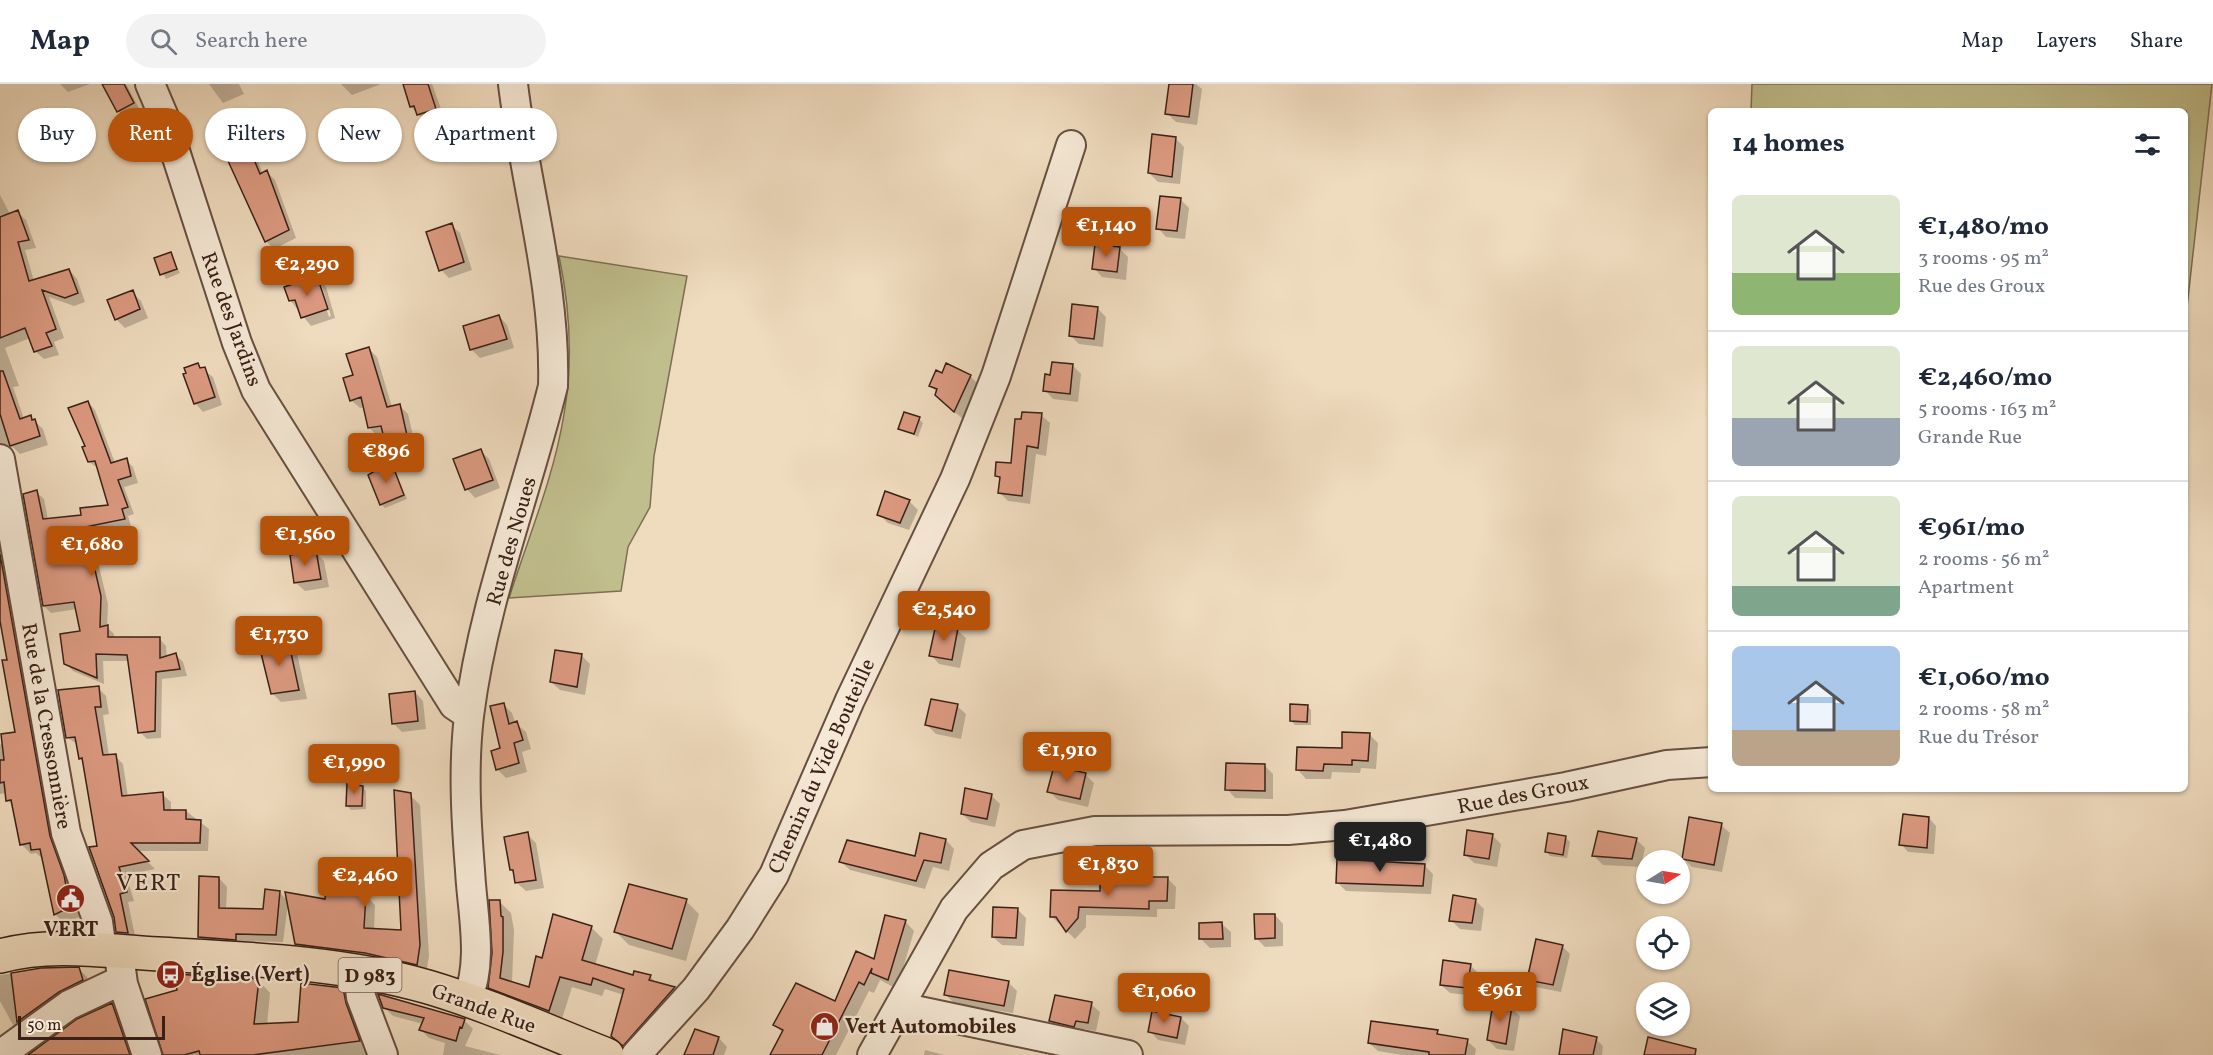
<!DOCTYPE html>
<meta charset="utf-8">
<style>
body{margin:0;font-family:Vollkorn,serif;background:#f2f2f3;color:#1f2937;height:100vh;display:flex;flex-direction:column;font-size:22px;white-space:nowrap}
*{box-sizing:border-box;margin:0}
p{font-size:20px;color:#747a83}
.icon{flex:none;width:33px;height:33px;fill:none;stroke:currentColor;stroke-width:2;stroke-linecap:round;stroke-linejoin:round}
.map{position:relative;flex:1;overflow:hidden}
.details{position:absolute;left:1708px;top:24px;width:480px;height:684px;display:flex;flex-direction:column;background:#fff;border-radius:9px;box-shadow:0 2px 4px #0004}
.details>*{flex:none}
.hud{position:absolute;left:18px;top:24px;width:570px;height:54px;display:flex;gap:12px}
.needle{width:39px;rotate:79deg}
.fabs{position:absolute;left:1636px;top:766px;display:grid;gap:12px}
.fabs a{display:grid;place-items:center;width:54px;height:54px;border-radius:50%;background:#fff;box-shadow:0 2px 4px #0004;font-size:30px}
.scale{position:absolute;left:18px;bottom:15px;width:147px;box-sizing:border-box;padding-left:6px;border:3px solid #3a2016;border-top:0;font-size:16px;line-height:21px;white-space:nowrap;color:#3a2016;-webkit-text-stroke:4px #f5e8d5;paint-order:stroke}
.price{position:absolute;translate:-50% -51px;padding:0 14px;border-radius:6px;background:#b45309;color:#fff;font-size:20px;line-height:39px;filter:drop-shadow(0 2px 3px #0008)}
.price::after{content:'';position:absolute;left:50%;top:36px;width:18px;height:14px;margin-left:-9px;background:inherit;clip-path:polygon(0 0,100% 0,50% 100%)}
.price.selected{background:#222;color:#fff}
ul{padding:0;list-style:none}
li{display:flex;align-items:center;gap:18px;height:150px;padding:0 24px}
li+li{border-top:2px solid #e0e1e3}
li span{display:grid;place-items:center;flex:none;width:168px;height:120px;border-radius:9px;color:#555}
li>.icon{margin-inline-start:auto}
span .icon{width:72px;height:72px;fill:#fffc;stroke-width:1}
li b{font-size:26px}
h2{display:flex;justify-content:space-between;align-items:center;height:72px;padding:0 24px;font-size:26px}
.pill{padding:0 21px;border-radius:27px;background:#fff;box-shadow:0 2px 4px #0004;font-size:21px;line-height:54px}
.pill.selected{background:#b45309;color:#fff}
header{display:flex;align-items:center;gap:36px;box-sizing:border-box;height:84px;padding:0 30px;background:#fff;border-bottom:2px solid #e0e1e3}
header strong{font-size:28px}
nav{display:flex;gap:33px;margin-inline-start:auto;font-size:21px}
.search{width:420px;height:54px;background:#f2f2f3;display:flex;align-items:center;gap:15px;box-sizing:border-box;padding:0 21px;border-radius:33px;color:#747a83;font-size:22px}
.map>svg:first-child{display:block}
.green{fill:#c0be8c;stroke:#7d6f51;stroke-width:1.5}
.shadow{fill:#0003;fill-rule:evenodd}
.building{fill:#dc9a81;stroke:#3a2016;stroke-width:1.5}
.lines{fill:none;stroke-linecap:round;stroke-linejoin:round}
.minor-casing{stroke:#674f40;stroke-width:32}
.major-casing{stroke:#3a2016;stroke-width:36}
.minor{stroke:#f5e8d5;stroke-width:28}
.major{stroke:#efdbbe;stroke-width:33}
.labels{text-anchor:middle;stroke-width:4.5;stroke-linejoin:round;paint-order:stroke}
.shield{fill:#f5e8d5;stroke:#725c4f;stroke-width:1.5}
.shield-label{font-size:20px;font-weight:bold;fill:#3a2016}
.street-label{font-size:21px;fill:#3a2016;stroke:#f5e8d5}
.poi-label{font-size:21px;font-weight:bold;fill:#3a2016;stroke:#f5e8d5;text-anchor:start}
.quarter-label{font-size:24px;letter-spacing:1.5px;fill:#3a2016;stroke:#f5e8d5}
</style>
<header>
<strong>Map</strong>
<div class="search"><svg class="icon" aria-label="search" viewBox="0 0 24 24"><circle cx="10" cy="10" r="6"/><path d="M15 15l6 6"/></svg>Search here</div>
<nav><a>Map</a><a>Layers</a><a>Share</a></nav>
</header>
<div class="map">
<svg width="2213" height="971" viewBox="0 0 2213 971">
<rect width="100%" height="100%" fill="#efdbbe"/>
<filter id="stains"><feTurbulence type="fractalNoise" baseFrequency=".00333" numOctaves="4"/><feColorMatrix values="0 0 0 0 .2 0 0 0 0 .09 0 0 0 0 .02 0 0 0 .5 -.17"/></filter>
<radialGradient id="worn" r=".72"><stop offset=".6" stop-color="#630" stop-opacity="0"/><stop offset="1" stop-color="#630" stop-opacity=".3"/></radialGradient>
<path class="green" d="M1752,0H2212L2186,232V27H1751Z
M559,172L687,192L654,372L650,423L628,463L621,507L509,514C528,454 554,393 564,330C573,278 570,224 559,172Z"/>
<path class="shadow" d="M60,0H90L68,8Z
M103,0H126L141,28L127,36L118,27Z
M209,0H239L244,10L223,19Z
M341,0H381L352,11Z
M404,0H432L444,33L427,39L411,23Z
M1171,0H1196L1202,5L1197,41L1176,38L1167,29Z
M1176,55L1184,63L1180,100L1158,98L1149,89Z
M246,58L253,65L263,90L267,88L275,96L296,154L274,165L266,157Z
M0,111L10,130L17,128L26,136L36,164L25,166L34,197L69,186L77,195L85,218L74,222L49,213L64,254L54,258L59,271L44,275L35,267L30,254L5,264L19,302L13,303L24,335L30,333L43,345L48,361L20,370L13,363L0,367Z
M1180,115L1189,124L1185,155L1166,153L1158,144Z
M451,141L460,149L472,186L449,194L441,186Z
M1119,164L1128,173L1126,196L1102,193L1094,184Z
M170,170L180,189L166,195L156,175Z
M317,194L326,203L335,234L311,242L290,216ZM319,202H322L331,232L329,233Z
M132,208L141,217L148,234L125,244L116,235Z
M1097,224L1106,233L1103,263L1079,260L1070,251Z
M499,232L507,241L514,264L480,274L471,265Z
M369,265L377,273L392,323L399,321L408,330L416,365L396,370L387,361L385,351L377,352L369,343L365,323L360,324L351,316Z
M197,281L213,293L222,321L203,328L195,319Z
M1073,282L1081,290L1078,318L1053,315L1045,306L1051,293Z
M970,292L979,301L963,335L945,320L931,301Z
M88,318L95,326L115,379L126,376L133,383L138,399L124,403L134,430L128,432L131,442L91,450L108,520L107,543L114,550V555L159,554L166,562L167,574L176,571L183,578L187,592L162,595L161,654L147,655L140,648L130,577H103L104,600L73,587L66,580L82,548L77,525L51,529L44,522L36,408L44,415L48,436L82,432L110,422L99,385L89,378Z
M1041,331L1050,339L1046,372L1036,370L1030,420L1008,417L1000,409L1001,395L997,392L1012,381Z
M919,335L923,339L918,353L900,344Z
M481,367L489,375L500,404L475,414L467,405Z
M391,379L407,415L385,424L381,420Z
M909,417L918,426L909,446L888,439L879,430Z
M0,466L8,474L79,833L65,840L55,830L44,776L36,769L31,770L21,760L14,722L8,716L7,709L0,710V661L16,649L9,577L0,533Z
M315,468L324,477L329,503L305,507L296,499Z
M957,546L966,554L960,584L939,580L931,571Z
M287,556L296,565L307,615L281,618L272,609Z
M582,572L590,580L585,611L560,606L551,598Z
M98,604L106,612L109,630L103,631L109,672H115L123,680L128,713L162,710L171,718V727H186L209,745L208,767H137L155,785L126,791L134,817L128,818L136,857L126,856L118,847L98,763L84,678L80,674L78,661L67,653Z
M415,608L423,617L426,645L402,648L393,639Z
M503,620L512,629L515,639L526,648L531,665L522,668L527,688L506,694L498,686L493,668L502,665Z
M957,622L966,630L961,655L936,650L927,641Z
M1307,622L1311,626V641H1295L1291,637Z
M1369,650L1378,659L1376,685L1361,684L1360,689L1332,688L1331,695H1306L1298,686Z
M1264,681L1273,690V715L1235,714L1227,705Z
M1085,690L1094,699L1088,723L1058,716L1049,707Z
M362,703L366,707V725L351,726L347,722Z
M410,711L420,721L429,872L426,890L306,869L296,860L288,819L283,858L244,857L243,863L208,861L200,853L219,794L227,803L226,825L265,827L280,809L288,817H326L342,805L348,810L365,811L375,821L374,846L403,848Z
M991,711L1000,720L995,743L971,738L962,730Z
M1929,734L1936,742L1934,770L1908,768L1901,760Z
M1721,741L1730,749L1722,788L1692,783L1683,774Z
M527,750L536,759L544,804L526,807L517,799L511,785Z
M1492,751L1501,760L1497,783L1474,779L1466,771Z
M1549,751L1566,754L1570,758L1567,774L1550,772L1546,768Z
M1636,755L1645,764L1641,783L1603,781L1594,772Z
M946,756L954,765L949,787L933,783L925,805L850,786L841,778L916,774Z
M1424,781L1433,790L1431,810L1346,807L1337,798Z
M1167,794L1176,803L1175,825H1157V833L1086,831V843L1075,855L1051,832L1101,809Z
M1475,816L1484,825L1481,847L1460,845L1451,836Z
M499,817L511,829L514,846L512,899L530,905L543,875L591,843L603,855L595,881L634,893L650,892L657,900L675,905L686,916L625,964L613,952L624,911L605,905L602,912L572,903L561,938L502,915L490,903ZM668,909H672L627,960L624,958Z
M686,817L699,830L686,877L629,861L615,847Z
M1017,825L1026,834L1024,862L1002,861L993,853Z
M1275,831L1283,840V862L1265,863L1256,854Z
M905,837L914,847L897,905L880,896L874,909L869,907L836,971H772L783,949L775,941L836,919L875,877Z
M1222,840L1231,848V863L1210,864L1201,855Z
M1562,862L1570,870L1561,908L1536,903L1529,896Z
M1470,881L1479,890L1475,912L1450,909L1441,901Z
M79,885L87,893L90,904L21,949L13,941L0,917V891L41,886Z
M258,896L270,909L267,941L299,940L343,906L355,918L369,971H163Z
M1008,898L1017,907L1013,929L955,920L946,911Z
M1091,920L1100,928L1096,947L1084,945L1083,951L1059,946L1050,937Z
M112,921L121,930L135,971H31Z
M384,923L464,936L473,945L465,962L500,971H443L445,959L429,954L421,946L423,940L393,932Z
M1511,924L1520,932L1514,967L1497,965L1488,956Z
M1181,934L1189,942L1185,961L1158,956L1150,947Z
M696,947L719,954L727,963L724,971H686Z
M1437,948L1442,953L1467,957L1476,965L1475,971H1402L1378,967L1369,959Z
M1596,955L1603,962L1602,971H1560Z
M925,966L944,971H924Z"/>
<path class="building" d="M102,0H124L134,19L117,28Z
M403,0H428L436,25L417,31L414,22L410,23Z
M1169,0H1193L1189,33L1165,30Z
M1152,50L1176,53L1172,93L1148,89Z
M246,56L260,90L267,86L289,146L265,158L223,66Z
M1160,112L1181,114L1177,147L1156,145Z
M18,126L29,156L18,158L29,197L69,185L78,209L65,214L42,206L56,245L46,249L52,262L34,268L25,244L0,254V133Z
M452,139L464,178L439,187L426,148Z
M1095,160L1120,163L1117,188L1092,185Z
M171,168L177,185L160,191L154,174Z
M317,192L328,225L301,234L295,216L289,217L284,203Z
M133,206L140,225L115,236L107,216Z
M1072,220L1098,223L1094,255L1069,252Z
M499,231L507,255L470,266L463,242Z
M369,263L387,323L400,320L408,356L386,362L381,342L368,344L361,313L350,317L343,294L353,291L346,270Z
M1052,278L1073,280L1070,310L1043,307L1045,290L1050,291Z
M198,279L200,284L205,283L215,313L194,320L183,290L186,289L184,284Z
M946,279L971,291L954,328L935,311L937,305L929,302L936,286L942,289Z
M0,287H3L20,335L31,331L32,336L35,335L40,352L10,362L0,330Z
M88,317L111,379L127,374L131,392L118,396L128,423L122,425L125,435L85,443L101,512L100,543L108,541V553H160V574L176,569L180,585L156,588L155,647L138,649L127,571L96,570L97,594L64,580L60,550L80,547L74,518L43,522L23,410L37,406L43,435L81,431L80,424L108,421L95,377L88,378L82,363L85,362L68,324Z
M904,328L920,333L914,350L898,345Z
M1022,328L1042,329L1038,364L1027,362L1022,412L998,409L1000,393L995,392L996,378L1011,379L1015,335H1021Z
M481,365L493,396L465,406L453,375Z
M391,377L404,411L380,421L368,391Z
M885,407L910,416L900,439L877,431Z
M316,466L321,495L294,499L290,471Z
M0,470L50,752L64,791L70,823L54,831L40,765L31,766L30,759L20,761L11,716L6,717L4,698L0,699V676H4L1,650L15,648L2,576H7L0,537Z
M936,540L958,544L952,576L929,572Z
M288,555L299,606L271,610L259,561Z
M555,566L582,570L577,603L550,598Z
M99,602L101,623H95L103,671L116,670L122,712L163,708L164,726H186V735L201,736L200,759H131L149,777L119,783L127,808L120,810L128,849L116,848L114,833L89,763L97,762L82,674L79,675L75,653L66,654L58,606Z
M415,607L418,637L392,640L389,610Z
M931,615L958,620L952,647L925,641Z
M504,619L509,640L517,637L523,656L514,659L519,679L496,686L491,667L500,664L490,622Z
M1290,620L1308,621L1307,638L1290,637Z
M1342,648L1370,649L1368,677L1352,676V681L1324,680L1323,687L1296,686L1297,663L1342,664Z
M1226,679L1265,680V707L1225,706Z
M1054,682L1086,689L1080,715L1047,708Z
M347,699L363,702L362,722H346Z
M965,704L992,710L987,735L961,730Z
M394,706L411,709L420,861L417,881L365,869L295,860L285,808L325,815L326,802L343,804L342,809L366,810L364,844L401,846Z
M1903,730L1929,733L1927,764L1899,761Z
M1689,733L1722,739L1714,781L1682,775Z
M1467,746L1493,750L1489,775L1464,771Z
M1598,747L1637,754L1632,775L1592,772Z
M528,748L536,796L515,799L513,786H510L504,753Z
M920,749L946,755L941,779L924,776L916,797L839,778L847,756L915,772Z
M1548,749L1566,752L1563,771L1545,768Z
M1337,775L1425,780L1423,802L1336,799Z
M199,792L219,793V824L263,825L265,805L280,807L276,851L236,850V856L198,853Z
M1118,793H1168L1167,817H1149V825L1079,823L1078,834L1066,848L1056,833H1050L1051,806L1100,807V799L1117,798Z
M629,800L687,815L672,865L614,848Z
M1453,811L1476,815L1472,839L1449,837Z
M489,816H500L501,832L503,833V868L500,894L529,903L536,872L542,874L553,830L592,842L582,876L633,891L634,887L651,891L649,896L675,903L623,962L611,952L624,905L593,894L591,901L560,893L549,927L488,904L492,869Z
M993,823L1018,824L1016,854L992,853Z
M1254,830H1275V854L1255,855Z
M885,831L906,836L888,896L871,889L872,884L864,901L859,898L822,971H770L783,946L773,941L796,899L835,917L856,867L874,875Z
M1222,838L1223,855H1199V839Z
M1536,855L1563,861L1553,901L1527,896Z
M1443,876L1471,880L1467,904L1440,901Z
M79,883L83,896L59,908L17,938L11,889L41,884Z
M949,886L1009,897L1004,922L944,911Z
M174,890L259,895L254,940L298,938L301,899L343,904L346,919L360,957L253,971H200L199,967L184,971H163L145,915L177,906Z
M378,910L465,935L462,944L460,943L456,957L419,946L424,934L383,924Z
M1055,911L1092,918L1088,939L1076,937L1074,943L1049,937Z
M112,919L130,971H28L77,935Z
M1493,919L1512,922L1506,960L1487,956Z
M1152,927L1181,933L1177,954L1148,948Z
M1371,937L1438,946L1437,950L1468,955L1465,971H1429V968L1368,959Z
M695,945L719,953L713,971H684Z
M1563,945L1597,953L1593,971H1559Z
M1648,953L1696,965L1695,971H1644Z"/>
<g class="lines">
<defs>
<path id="minor" d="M150,0L164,33L237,259L256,306L454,621L469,631
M0,375L66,749L98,838L102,866
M120,878L123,900L147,971
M358,889L361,913L383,971
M467,916C484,877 472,828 470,786C466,735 463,683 469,632C483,519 526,411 553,302C556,200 525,101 513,0
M900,923L1128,971
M0,971L69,921L122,896
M636,971L696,905L740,845L774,791L850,616L955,395L996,292L1071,61
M872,971L954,825L991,782L1023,761L1095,747L1288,746L1345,741L1566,703L1667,681L1712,678"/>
<path id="major" d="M0,872C52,858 105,867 158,870C247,875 342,878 428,903C489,921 548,948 607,971"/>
</defs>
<use href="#minor" class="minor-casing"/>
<use href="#major" class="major-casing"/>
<use href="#minor" class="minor"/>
<use href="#major" class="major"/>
</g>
<defs>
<symbol id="civic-disc" viewBox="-11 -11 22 22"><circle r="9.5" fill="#8f2418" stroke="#f5e8d5"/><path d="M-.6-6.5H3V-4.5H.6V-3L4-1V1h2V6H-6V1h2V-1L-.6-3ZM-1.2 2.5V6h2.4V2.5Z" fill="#fff"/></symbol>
<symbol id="bus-disc" viewBox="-11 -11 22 22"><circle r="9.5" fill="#8f2418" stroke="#f5e8d5"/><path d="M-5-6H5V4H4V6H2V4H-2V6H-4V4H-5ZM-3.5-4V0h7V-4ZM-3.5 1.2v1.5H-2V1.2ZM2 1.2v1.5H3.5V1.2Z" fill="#fff"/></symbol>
<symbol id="shop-disc" viewBox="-11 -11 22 22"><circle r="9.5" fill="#8f2418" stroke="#f5e8d5"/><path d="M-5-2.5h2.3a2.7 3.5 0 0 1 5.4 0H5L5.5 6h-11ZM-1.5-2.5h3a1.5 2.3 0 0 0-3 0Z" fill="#fff"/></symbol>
</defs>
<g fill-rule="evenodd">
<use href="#civic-disc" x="54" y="798" width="33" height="33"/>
<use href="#bus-disc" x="154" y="874" width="33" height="33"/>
<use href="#shop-disc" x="808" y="926" width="33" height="33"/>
</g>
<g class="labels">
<rect class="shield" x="338.5" y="874" width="63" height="34" rx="4.5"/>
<g class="shield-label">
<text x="370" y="898">D 983</text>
</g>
<g class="street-label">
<text transform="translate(232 235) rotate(70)" y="7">Rue des Jardins</text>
<text transform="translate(511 457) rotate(-74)" y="7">Rue des Noues</text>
<text transform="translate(47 642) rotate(80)" y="7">Rue de la Cressonnière</text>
<text transform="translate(821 682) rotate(-66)" y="7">Chemin du Vide Bouteille</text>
<text transform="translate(1523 710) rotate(-11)" y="7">Rue des Groux</text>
<text transform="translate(484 924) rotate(20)" y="7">Grande Rue</text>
</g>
<g class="poi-label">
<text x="71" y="852" text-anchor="middle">VERT</text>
<text x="191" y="897">Église (Vert)</text>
<text x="845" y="949">Vert Automobiles</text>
</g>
<g class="quarter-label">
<text x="149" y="806">VERT</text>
</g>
</g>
<rect width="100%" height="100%" filter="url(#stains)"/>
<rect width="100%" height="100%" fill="url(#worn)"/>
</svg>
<div class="fabs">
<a><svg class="needle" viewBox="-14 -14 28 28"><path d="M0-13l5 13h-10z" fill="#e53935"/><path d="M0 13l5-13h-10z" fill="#747a83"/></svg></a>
<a><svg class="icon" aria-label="locate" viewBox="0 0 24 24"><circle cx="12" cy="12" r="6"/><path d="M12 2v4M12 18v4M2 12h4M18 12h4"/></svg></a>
<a><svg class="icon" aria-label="layers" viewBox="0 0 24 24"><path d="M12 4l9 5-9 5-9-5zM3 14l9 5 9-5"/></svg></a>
</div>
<div class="scale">50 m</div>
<b class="price" style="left:1106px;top:174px">€1,140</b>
<b class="price" style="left:307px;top:213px">€2,290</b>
<b class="price" style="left:386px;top:400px">€896</b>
<b class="price" style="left:305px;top:483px">€1,560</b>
<b class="price" style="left:92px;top:493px">€1,680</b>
<b class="price" style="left:944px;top:558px">€2,540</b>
<b class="price" style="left:279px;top:583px">€1,730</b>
<b class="price" style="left:1067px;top:699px">€1,910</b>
<b class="price" style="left:354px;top:711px">€1,990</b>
<b class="price selected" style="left:1380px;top:789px">€1,480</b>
<b class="price" style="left:1108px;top:813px">€1,830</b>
<b class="price" style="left:365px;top:824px">€2,460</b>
<b class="price" style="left:1500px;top:939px">€961</b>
<b class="price" style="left:1164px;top:940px">€1,060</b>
<div class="hud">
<a class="pill">Buy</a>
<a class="pill selected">Rent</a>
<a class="pill">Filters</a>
<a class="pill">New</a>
<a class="pill">Apartment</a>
</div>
<section class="details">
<h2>14 homes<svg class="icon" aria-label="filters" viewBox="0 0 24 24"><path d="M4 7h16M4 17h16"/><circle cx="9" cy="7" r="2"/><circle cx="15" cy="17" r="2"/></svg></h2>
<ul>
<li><span style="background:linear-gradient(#dfe7d0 65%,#8fb573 0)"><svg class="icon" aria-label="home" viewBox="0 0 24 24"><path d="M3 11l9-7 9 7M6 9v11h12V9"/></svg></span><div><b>€1,480/mo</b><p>3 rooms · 95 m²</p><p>Rue des Groux</p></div></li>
<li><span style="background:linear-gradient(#dfe7d0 60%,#9aa5b1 0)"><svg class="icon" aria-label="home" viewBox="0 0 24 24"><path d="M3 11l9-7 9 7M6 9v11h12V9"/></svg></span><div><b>€2,460/mo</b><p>5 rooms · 163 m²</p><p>Grande Rue</p></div></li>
<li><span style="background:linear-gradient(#dfe7d0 75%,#7fa58c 0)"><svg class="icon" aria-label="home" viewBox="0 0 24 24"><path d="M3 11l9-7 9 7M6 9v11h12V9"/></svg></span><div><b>€961/mo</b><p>2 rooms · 56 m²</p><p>Apartment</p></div></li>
<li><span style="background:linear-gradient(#a9c7e8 70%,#b9a48a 0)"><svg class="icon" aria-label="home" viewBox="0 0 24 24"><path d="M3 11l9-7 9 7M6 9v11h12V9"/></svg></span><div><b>€1,060/mo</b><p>2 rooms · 58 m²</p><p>Rue du Trésor</p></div></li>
</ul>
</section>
</div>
